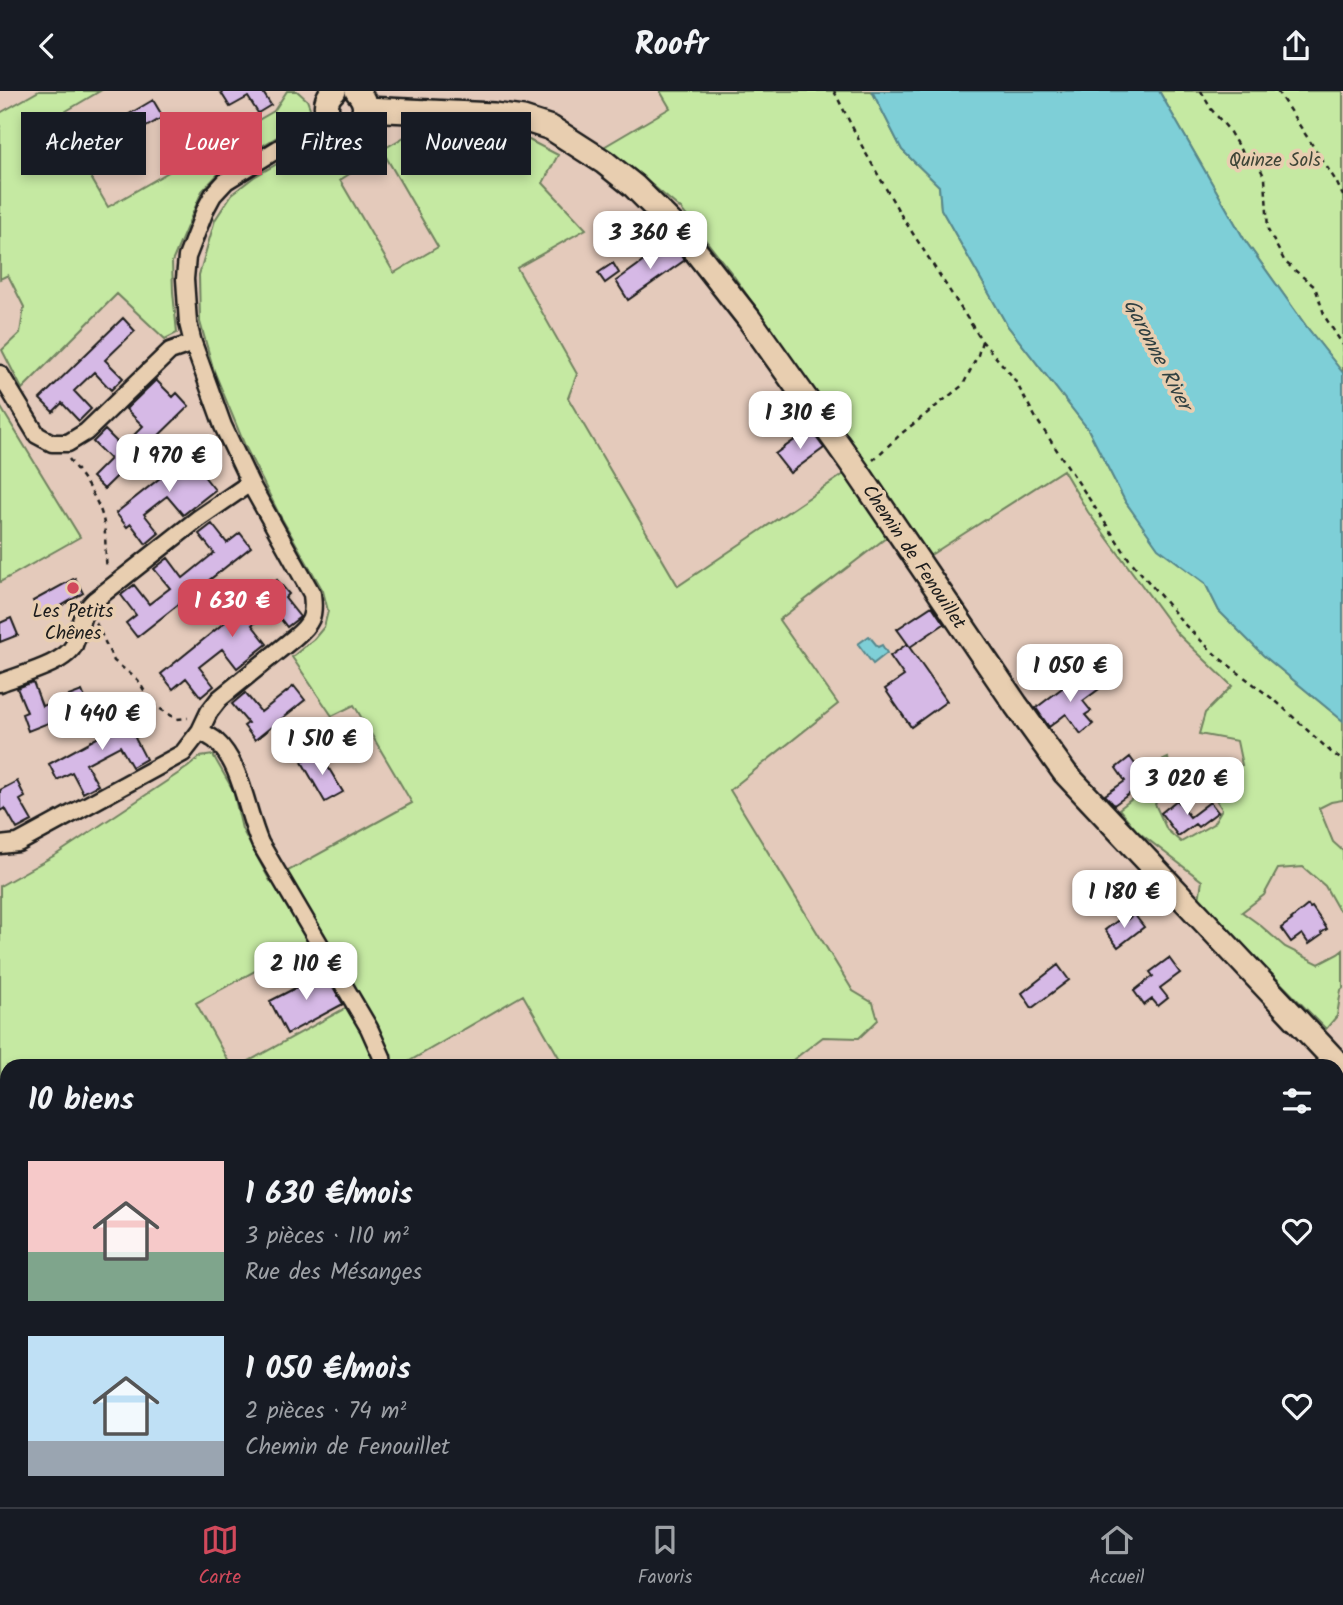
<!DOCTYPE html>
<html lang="fr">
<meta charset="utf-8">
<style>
body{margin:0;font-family:Kalam,sans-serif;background:#20242c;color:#f1f3f6;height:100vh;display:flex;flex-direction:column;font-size:26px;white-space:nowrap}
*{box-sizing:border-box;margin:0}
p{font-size:23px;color:#9ea1a6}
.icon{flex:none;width:38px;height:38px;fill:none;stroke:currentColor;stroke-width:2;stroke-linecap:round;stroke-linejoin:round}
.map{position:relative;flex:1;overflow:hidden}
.drawer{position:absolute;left:0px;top:968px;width:1344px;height:450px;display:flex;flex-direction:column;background:#171b24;border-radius:21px 21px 0 0;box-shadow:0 4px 10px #0003}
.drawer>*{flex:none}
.banner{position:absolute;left:21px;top:21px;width:700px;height:63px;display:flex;gap:14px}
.price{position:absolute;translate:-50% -60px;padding:0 16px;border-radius:14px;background:#fff;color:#222;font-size:23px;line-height:46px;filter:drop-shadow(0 2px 4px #0008)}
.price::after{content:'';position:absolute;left:50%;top:42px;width:21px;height:16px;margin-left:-10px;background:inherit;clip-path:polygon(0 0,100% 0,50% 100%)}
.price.current{background:#d1495b;color:#fff}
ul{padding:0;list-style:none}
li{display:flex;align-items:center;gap:21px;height:175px;padding:0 28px}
li span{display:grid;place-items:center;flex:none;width:196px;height:140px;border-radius:0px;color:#555}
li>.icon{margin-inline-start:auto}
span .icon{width:84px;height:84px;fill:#fffc;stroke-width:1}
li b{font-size:30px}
h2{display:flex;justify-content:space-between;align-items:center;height:84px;padding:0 28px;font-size:30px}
.pill{padding:0 24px;border-radius:0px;background:#171b24;box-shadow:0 4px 10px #0003;font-size:24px;line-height:63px}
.pill.current{background:#d1495b;color:#fff}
header{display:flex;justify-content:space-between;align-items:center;height:91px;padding:0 28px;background:#171b24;font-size:32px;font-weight:600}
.dock{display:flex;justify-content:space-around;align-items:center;height:98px;border-top:2px solid #363941;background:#171b24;font-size:19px;color:#9ea1a6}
.dock a{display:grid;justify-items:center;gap:4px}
.dock .current{color:#d1495b}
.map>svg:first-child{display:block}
.built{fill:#e0c5c8}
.green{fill:#c5e9a2;stroke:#70825f;stroke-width:2}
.water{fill:#7ecfd7;stroke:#57878c;stroke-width:2}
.building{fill:#d6b9e6;stroke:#1c1c1c;stroke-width:2}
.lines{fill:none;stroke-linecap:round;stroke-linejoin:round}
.lane-casing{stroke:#1c1c1c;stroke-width:13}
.street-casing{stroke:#1c1c1c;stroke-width:21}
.secondary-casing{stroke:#1c1c1c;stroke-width:28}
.path{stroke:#1c1c1c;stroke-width:2.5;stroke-dasharray:5 5;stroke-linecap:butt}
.lane{stroke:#e8ceb0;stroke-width:8}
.street{stroke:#e8ceb0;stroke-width:16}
.secondary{stroke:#e8ceb0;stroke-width:23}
.rail{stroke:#1c1c1c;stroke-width:4.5}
.poi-dot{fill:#d1495b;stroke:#e8ceb0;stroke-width:2.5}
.labels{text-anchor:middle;stroke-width:7;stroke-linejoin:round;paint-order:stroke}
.park-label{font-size:19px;fill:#3e4537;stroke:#e8ceb0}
.street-label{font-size:19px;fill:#1c1c1c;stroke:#e8ceb0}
.poi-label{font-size:19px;fill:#1c1c1c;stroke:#e8ceb0}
.water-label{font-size:21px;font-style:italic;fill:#304041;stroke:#e8ceb0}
</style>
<header><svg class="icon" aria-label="back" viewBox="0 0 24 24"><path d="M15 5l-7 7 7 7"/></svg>Roofr<svg class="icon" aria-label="share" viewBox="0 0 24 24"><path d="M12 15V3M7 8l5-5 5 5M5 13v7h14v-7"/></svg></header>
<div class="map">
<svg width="1343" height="1416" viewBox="0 0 1343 1416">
<rect width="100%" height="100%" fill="#e4cabb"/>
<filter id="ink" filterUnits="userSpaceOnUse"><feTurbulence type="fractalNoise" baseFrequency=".0143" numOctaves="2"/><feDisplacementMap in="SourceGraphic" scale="14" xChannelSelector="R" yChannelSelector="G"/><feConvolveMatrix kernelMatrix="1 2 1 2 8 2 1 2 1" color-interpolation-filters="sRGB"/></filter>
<g filter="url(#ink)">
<path class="built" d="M0,1299L7,1304V1356L0,1350Z
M527,1410H1013L1016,1416H520Z
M76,1411H138L145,1416H82Z"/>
<path class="green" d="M39,0H100L56,26L108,116L274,20L287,0H297L307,9L310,17L304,28L292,37L222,79L202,100L172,171L173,201L177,242L165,248L117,203L22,298L2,259L20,242L24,216L8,184L0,188V22Z
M660,0H872L902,59L939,95L941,118L1007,234L1088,338L1125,410L1158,456L1205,492L1219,520L1263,564L1343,630V709L1331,711L1319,717L1333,751L1343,760V821L1338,818L1325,795L1303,776L1278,778L1264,804L1242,821L1260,834L1285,856L1319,873L1338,863L1343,859V897L1341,899L1337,925L1326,938L1199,809L1202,790L1137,740L1119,718L1153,692V674L1168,667L1172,689L1155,713L1167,739L1181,751L1213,733L1222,718L1211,701L1220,681L1242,674L1237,650L1199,643L1205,622L1232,595L1177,542L1088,421L1063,379L929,465L733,184L681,118L628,74L602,57L670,17Z
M1159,0H1343V282L1306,235L1244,148Z
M500,41L529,49L558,64L543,92L586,138L517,177L577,283L568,307L678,495L847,381L891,443L779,529L838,613L730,699L853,900L873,912L878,929L859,947L823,946L785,975H564L523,904L401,975H240L351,914L314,848L196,912L231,975H7V1204L0,1198V795L57,763L188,676L200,666L213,664L233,699L242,738L270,790L412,712L354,614L332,625L292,566L314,548L324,536L328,520L323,500L278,421L245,355L214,280L200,231L199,184L215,129L232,103L254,86L316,51L336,52L349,61L354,80L340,89L394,182L438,156L382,59L411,42Z
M0,315L80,446L0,491Z
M1343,1299V1416H1118L1126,1410H1337V1301Z"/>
<path class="water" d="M872,0H1159L1244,148L1306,235L1343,282V630L1263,564L1219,520L1205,492L1158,457L1125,410L1088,338L1007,234L941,118L939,95L902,59Z
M869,545L878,556L882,554L887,562L873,573L858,553Z
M0,1214L7,1219V1277L0,1271Z
M172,1411H246L253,1416H179Z"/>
<path class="building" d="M220,0H262L271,14L258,22L248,6L230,16Z
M153,9L163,26L107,59L97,42Z
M670,151L685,169L628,209L616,190Z
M613,172L619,182L605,192L598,182Z
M123,227L135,240L105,269L123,287L111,299L94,281L74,300L91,318L79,330L62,312L53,321L40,308Z
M156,289L173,306L177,302L189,315L104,398L92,386L110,368L93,351L105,339L122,356L143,335L126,318Z
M810,338L824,357L790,382L775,363Z
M199,356L210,370L199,379L215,399L183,424L167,405L163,408L144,423L159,442L146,453L131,433L127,436L116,422Z
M212,433L227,452L240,442L251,456L137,546L126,532L136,524L121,504L134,494L149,513L170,497L154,478L168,467L183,487L209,466L214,462L199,443Z
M75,487L83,502L42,526L33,510Z
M277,489L289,503L285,507L300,526L287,536L272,517L252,534L267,553L237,577L222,558L199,576L214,595L201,606L186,587L173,598L161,583Z
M932,515L944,533L910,556L897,538Z
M11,527L18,544L0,551V532Z
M907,553L947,610L911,636L885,598L904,585L890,565Z
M1087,582L1099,598L1083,610L1091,620L1085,624L1093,633L1081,643L1066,623L1049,636L1036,617L1074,588L1076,590Z
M33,591L42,615L82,600L89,616L28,640L22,623L27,621L17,597Z
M294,595L305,609L255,649L244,635L248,632L232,613L245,602L261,621Z
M141,623L149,639L135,647L146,668L132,676L120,655L86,673L98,694L83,702L72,681L57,689L49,673Z
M319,661L343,701L325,711L302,671Z
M1130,666L1147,690L1114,714L1105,704L1125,690L1116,677Z
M17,690L25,706L20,709L32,730L17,738L5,717L0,720V699Z
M1177,709L1190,726L1210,711L1218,721L1198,736L1195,733L1178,745L1161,722Z
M1308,814L1310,817L1312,816L1327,838L1321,842L1322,844L1309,853L1302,843L1291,851L1281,837L1292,829L1291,828Z
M1134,823L1144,836L1118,856L1105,839L1120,828L1123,832Z
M1169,867L1180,882L1160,897L1168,907L1158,915L1152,908L1144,914L1134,900L1153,885L1150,881Z
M1058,874L1069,889L1032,917L1022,902Z
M323,879L343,913L287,943L270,910L307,891L305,888Z"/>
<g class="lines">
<defs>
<path id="lane" d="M1337,1035L1343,1031
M317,1410L323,1416"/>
<path id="street" d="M0,283L37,344L52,352H68L86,341L170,260L193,252
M0,592C19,584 65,573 74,554C83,533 76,528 95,509L199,427L250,392
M200,640C205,643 211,646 215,649C242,673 246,720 260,752L369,937L382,966L383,975
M0,754L18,752L183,662L200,640L209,621L219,608L294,547C311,533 315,526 312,503L250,392L223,335L193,252L188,232L185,188L187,166L206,117L213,104L226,90L330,26"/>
<path id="secondary" d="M334,0C328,5 325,12 327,20C334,49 383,30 357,0
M365,18L494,24L523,28L551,37L604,71L634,95L683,144L749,228L857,380L1016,614L1065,682L1343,978"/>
</defs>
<use href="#lane" class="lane-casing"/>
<use href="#street" class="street-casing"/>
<use href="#secondary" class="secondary-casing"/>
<path class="path" d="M834,0L864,59L901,124L982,250L1013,286L1037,329L1129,468L1186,535L1218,566L1278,612L1331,661L1343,670
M1201,0L1211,18L1228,38L1241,60L1259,75L1265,87L1268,139L1285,171L1315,196L1325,226L1343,254
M1277,0L1336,90L1343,105
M69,368C82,386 101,411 104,433C106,448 105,463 107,478
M873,369L902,342L963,294L978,264L982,250
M96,532L114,570L138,589L152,613L177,628L188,627
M0,1202L7,1208
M256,1410L263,1416"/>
<use href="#lane" class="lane"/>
<use href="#street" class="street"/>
<use href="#secondary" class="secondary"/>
<path class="rail" d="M0,1319L7,1325
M0,1337L7,1343
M91,1410L97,1416
M125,1410L132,1416"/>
</g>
</g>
<circle class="poi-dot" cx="73" cy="497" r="7"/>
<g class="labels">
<g class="park-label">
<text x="1275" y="75">Quinze Sols</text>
</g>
<g class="street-label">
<text transform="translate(915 465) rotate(56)" y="7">Chemin de Fenouillet</text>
</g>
<g class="poi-label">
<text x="73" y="526">Les Petits<tspan x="73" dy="22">Chênes</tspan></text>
</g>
<g class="water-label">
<text transform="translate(1158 263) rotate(62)" y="7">Garonne River</text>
</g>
</g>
</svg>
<b class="price" style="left:650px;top:180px">3 360 €</b>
<b class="price" style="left:800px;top:360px">1 310 €</b>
<b class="price" style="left:169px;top:403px">1 970 €</b>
<b class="price current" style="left:232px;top:548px">1 630 €</b>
<b class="price" style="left:1070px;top:613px">1 050 €</b>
<b class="price" style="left:102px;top:661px">1 440 €</b>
<b class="price" style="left:322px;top:686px">1 510 €</b>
<b class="price" style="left:1187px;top:726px">3 020 €</b>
<b class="price" style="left:1124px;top:839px">1 180 €</b>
<b class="price" style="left:306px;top:911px">2 110 €</b>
<div class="banner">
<a class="pill">Acheter</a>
<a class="pill current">Louer</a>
<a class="pill">Filtres</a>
<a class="pill">Nouveau</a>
</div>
<section class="drawer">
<h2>10 biens<svg class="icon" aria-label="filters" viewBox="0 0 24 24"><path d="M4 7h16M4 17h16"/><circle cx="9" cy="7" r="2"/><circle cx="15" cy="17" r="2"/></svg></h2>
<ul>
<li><span style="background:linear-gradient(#f6c9c9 65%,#7fa58c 0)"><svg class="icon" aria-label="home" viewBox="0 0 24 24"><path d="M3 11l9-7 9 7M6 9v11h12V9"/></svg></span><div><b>1 630 €/mois</b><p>3 pièces · 110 m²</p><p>Rue des Mésanges</p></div><svg class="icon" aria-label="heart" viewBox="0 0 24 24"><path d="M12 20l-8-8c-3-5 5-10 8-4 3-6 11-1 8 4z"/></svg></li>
<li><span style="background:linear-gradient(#bfe0f5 75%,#9aa5b1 0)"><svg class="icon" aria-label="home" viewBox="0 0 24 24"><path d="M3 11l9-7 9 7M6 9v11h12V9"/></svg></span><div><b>1 050 €/mois</b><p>2 pièces · 74 m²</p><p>Chemin de Fenouillet</p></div><svg class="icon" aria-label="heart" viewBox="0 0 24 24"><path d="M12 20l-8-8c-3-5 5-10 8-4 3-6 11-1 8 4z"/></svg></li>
</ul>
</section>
</div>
<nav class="dock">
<a class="current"><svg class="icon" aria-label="map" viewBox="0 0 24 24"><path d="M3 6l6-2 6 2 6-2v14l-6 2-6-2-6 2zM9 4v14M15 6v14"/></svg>Carte</a>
<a><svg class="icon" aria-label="saved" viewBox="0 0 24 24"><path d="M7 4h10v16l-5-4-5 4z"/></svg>Favoris</a>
<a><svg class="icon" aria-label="home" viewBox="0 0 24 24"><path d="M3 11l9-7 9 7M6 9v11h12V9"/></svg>Accueil</a>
</nav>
